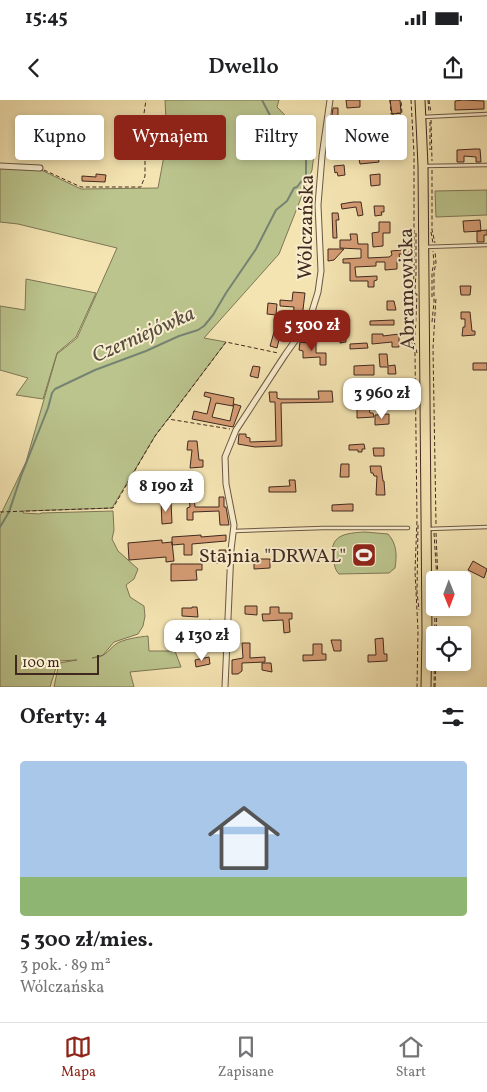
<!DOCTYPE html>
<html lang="pl">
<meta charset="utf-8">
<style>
body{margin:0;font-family:Vollkorn,serif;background:#f6f6f6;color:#202124;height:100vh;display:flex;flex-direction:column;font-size:19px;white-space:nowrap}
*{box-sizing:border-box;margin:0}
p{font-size:16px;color:#757577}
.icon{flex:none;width:28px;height:28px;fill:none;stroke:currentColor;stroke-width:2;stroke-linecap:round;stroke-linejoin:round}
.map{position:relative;height:587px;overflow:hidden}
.details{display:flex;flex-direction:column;background:#fff;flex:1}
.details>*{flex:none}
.top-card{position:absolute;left:15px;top:15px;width:458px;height:45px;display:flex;gap:10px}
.needle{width:32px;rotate:179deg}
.tools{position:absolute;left:426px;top:471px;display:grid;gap:10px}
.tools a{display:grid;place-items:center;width:45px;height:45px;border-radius:5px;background:#fff;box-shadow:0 2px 8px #0003;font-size:25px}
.scale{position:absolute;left:15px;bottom:12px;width:84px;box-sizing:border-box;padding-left:5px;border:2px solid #40281e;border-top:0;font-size:14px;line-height:18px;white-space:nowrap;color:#40281e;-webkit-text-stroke:4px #f8edcd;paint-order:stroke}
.price{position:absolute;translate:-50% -42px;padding:0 11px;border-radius:10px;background:#fff;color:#222;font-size:16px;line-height:32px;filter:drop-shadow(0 1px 2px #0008)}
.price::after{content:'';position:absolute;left:50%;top:30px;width:15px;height:11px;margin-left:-8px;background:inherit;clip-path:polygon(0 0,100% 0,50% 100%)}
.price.active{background:#8f2418;color:#fff}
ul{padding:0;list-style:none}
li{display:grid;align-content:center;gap:10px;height:265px;padding:0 20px}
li+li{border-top:1px solid #e0e0e0}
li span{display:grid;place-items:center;height:155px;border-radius:5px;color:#555}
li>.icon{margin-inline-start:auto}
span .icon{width:90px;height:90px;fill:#fffc;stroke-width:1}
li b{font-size:21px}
h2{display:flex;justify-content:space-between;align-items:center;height:60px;padding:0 20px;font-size:21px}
.pill{padding:0 18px;border-radius:5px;background:#fff;box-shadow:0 2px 8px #0003;font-size:18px;line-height:45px}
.pill.active{background:#8f2418;color:#fff}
.status{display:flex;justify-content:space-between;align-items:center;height:35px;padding:0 25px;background:#fff;direction:ltr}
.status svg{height:14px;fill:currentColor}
header{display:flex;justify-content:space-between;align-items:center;height:65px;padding:0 20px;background:#fff;font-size:22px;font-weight:600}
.tabs{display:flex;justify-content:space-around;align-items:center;height:70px;border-top:1px solid #e0e0e0;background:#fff;font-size:14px;color:#757577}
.tabs a{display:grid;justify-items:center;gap:2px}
.tabs .active{color:#8f2418}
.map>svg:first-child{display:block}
.green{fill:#bbc48d;stroke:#7e7656}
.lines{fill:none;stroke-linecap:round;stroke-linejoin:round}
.stream{stroke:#778372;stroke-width:2}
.building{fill:#d59c74;stroke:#40281e}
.lane-casing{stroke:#6d5743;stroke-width:4.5}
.street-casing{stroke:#6d5743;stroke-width:7}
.primary-casing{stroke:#40281e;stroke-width:11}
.path{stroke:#40281e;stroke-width:1;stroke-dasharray:4 2.5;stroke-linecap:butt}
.lane{stroke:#f8edcd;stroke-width:2.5}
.street{stroke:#f8edcd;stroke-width:5}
.primary{stroke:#f4e4b2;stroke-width:9}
.labels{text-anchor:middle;stroke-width:4;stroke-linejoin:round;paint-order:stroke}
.street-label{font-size:20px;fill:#40281e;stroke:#f8edcd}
.poi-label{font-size:20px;fill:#40281e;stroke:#f8edcd;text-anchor:end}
.water-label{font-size:21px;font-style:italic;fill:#574e41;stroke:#f8edcd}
</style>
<div class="status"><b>15:45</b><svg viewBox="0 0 49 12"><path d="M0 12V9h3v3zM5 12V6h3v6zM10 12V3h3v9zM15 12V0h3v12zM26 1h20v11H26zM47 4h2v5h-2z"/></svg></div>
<header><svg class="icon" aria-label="back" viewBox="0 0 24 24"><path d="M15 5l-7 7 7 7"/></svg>Dwello<svg class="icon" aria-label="share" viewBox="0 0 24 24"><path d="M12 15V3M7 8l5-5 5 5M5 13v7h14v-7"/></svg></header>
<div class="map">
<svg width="487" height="587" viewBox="0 0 487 587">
<rect width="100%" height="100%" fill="#f4e4b2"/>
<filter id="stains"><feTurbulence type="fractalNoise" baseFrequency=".004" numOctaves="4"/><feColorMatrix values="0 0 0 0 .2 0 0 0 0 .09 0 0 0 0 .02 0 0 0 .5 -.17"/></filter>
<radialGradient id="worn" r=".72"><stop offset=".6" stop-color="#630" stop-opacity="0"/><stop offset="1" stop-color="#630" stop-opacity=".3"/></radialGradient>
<path class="green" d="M165,0H279L277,7L315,46L312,70L279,154L204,238L226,242L155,336L112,408L24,411L23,413L40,414L41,413L113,411L114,430L112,439L118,451L138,469L134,479L126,485L130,497L144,506L145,516L143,526L138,534L114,542L103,555L92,558C106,557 106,552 116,544C123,539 139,537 148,536L149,551H175L181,567L130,572L134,587H54L59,563L77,560L58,561L50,587H0V416L26,362L57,254L77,238L117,148L18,124L0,122V68L39,69L81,89L158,88L167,40Z
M487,90V115L436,117L435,91Z
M26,179L96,193L76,237L57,253L43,299L16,295L28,278L0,270V206L25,210Z
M365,432L388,434C397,444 397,455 395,468L389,473L339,474C335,470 335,466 333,460C328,435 345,433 365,432Z"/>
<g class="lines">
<path class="stream" d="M0,427L9,412L21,376L48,308L52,293L55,289L95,270L146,251L179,236L198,230L204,226L213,215L226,193L256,149L276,110L287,101L294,88L297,87L306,75V51L303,36L298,32L285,34L276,27L262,0"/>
</g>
<path class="building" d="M346,0H360V7L347,8Z
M390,0H400L401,13L392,14Z
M463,0L484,1V9L455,10V1Z
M333,8H338V25L348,24L349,29L330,31Z
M364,30L366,41L359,42L358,35L355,36L354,31Z
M344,38L345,48L332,49L331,40Z
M475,49H480L481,62H476V57L464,56V62H457V50Z
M381,50V55H378L379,62L360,64L359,59L365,58V53Z
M344,65L345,75L338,76L337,72L335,73L334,66Z
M96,74L106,75L105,82L82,81V76L96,77Z
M380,74V85L371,86L370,75Z
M353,102H361L363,115L358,116L356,107L342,109L341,104Z
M374,106H384V112H381L382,115L375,116Z
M332,113H338L339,120H336L337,138H333Z
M480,120L481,131L464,132L463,121Z
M379,122H390V133H383V146L373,147L372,133L379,132Z
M487,130V135H484V142H477V131Z
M350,134H357L358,144H368V158L389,157L392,155L391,151L402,150L411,149V154H399L400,159H397V169L385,170V162H376V166L355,167L356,177L377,176V180L374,181V187H368V181H350V163H343V159L361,158V149L340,148V140H351Z
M328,149H344L334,160L328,161Z
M460,186H471L470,195H461Z
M293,192L305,193L302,218L293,217L294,207L280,206V200L292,201Z
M387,201H394L396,210H387Z
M268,203L277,204L276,215L267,214Z
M461,212H470L472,231H475V235L462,236L463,227H465V219H461Z
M279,217L290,218L289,224H287L286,227H282L277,248L270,246L274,232H277Z
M319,219H327L330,234H318Z
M394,220V225H370V221Z
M340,228H345L346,242L340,243Z
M372,234H383V236L399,234V247H392V242L372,244Z
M308,241H316V253H326V265H320V257L303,258V251L299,250L300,242L308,243Z
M367,243L368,248L350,249V244Z
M379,254H387L388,266L395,265L396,274H388V267H380Z
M473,263H487V270H473Z
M374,265V275H354V266Z
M253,266L260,267L258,278L250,276Z
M318,291H332L333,302L281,303L282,346L255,347L238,344L239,334H246V337L250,338V342L276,341L275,302H270L269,292H277V298L280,299H319Z
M205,292L234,298L233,306L216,303L212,317L230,321L234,304L241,306L233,327L192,319L194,311L207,314L211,298L204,296Z
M357,304H368L370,313H373L374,317L357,318Z
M389,314V324L375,325V315Z
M188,341H197L199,360H203V367L190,368L192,350H187Z
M364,344L365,349H362V352H358V350H349V345Z
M373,348H384V356H374Z
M341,364H349V377H340Z
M370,366H381L383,381H384L385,395H376L377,376H374L373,373H371Z
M289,380H295L296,392H269V387L290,386Z
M189,396H194L195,407H219V397H224V407H226L229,425H220L219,411L193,412V420H187V408L190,407Z
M161,402H171L172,423L162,424Z
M349,404H353V411H332V405Z
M201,435V437L226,435V441L192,444V455H184V444L172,445V437Z
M162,440V443L172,442L174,461L166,462V457L129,460L128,443Z
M219,450H226V462L216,463V458H219Z
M258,459H270V468L254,469V463H258Z
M473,461L487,469L484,478L468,470Z
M171,464H202V470H196L197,480L171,481Z
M245,506H257V515L245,514Z
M192,507H197L198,517L182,516V508H192Z
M270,507H279V513H292V519H289L290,532L284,533L283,520L263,521L262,514H270Z
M209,520L214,521L215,533L210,534L207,523Z
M383,538L384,554H387V561L368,562V555H376L375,539Z
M331,540H341V551H334Z
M242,543H250V558L265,557V562L242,563V571L238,574H232V560L243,558Z
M313,544H322V554H326V560L303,561V555H313Z
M209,557L210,564L196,567L195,560Z
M262,563H271L272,572L262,570Z"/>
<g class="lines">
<defs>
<path id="lane" d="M423,17L487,14
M424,66L487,65
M425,147L487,145
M428,429L487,427
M234,431L323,428H408"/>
<path id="street" d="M0,66L40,68
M225,587L231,450L234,425L226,384L225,357L236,330L285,255L309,221L318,192L321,171L318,105L322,56L330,0"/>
<path id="primary" d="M420,0L423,66L427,533L426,587"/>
</defs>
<use href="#lane" class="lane-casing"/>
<use href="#street" class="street-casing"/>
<use href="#primary" class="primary-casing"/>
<path class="path" d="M390,0L391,14H397
M411,0L414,54V174L413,193L417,194L415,240H411L415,253L417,420L415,471L418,531L417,587
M428,0L429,13
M429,0L431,13
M397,13L402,14L401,0
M431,20L432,61
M430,22V50
M44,70L81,87H141L145,76V45L143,20L146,0
M432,70V130L435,143
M431,132L433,143
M416,133V174L412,233L417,253
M432,197V172L434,163L433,151
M432,222L434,202V172L436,163L435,151
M169,318L226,242L278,253
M0,412L113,408L155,336L168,319L230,329
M436,424L433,248L436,197
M418,425L417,492L419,510
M434,433L437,480
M436,433L438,480
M436,535L437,508
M434,587L435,508
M435,587L436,562"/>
<use href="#lane" class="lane"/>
<use href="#street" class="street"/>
<use href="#primary" class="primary"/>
</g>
<defs>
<symbol id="stadium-square" viewBox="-11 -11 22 22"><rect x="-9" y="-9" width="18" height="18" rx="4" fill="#8f2418" stroke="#f8edcd"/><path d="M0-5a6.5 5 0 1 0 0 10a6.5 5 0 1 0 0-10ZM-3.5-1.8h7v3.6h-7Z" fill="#fff"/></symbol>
</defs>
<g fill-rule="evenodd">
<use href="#stadium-square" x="350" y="441" width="28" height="28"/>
</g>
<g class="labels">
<g class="street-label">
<text transform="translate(305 127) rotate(-89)" y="7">Wólczańska</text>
<text transform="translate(406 189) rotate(-91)" y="7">Abramowicka</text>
</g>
<g class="poi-label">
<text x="346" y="462">Stajnia "DRWAL"</text>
</g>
<g class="water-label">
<text transform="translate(143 234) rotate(-24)" y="7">Czerniejówka</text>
</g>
</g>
<rect width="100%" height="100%" filter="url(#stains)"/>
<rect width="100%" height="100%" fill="url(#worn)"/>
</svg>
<div class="tools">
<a><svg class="needle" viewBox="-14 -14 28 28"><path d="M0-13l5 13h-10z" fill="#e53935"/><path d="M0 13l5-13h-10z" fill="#757577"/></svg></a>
<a><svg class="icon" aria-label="locate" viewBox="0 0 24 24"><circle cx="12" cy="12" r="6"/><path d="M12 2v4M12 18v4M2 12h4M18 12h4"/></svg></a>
</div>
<div class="scale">100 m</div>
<b class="price active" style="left:312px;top:252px">5 300 zł</b>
<b class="price" style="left:382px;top:320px">3 960 zł</b>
<b class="price" style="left:166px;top:413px">8 190 zł</b>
<b class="price" style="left:202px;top:562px">4 130 zł</b>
<div class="top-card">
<a class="pill">Kupno</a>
<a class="pill active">Wynajem</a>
<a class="pill">Filtry</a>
<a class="pill">Nowe</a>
</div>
</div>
<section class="details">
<h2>Oferty: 4<svg class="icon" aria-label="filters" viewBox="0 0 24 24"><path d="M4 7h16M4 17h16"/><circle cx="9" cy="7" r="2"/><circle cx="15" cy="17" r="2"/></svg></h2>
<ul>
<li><span style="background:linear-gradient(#a9c7e8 75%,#8fb573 0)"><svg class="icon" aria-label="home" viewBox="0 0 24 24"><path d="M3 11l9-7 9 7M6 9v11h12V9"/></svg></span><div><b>5 300 zł/mies.</b><p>3 pok. · 89 m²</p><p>Wólczańska</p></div></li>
</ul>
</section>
<nav class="tabs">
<a class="active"><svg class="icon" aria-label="map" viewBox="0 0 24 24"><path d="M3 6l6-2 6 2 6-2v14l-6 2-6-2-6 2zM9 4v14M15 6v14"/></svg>Mapa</a>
<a><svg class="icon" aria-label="saved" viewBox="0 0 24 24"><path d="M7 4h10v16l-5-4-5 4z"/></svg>Zapisane</a>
<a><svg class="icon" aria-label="home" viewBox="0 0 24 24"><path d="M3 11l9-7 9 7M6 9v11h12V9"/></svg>Start</a>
</nav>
